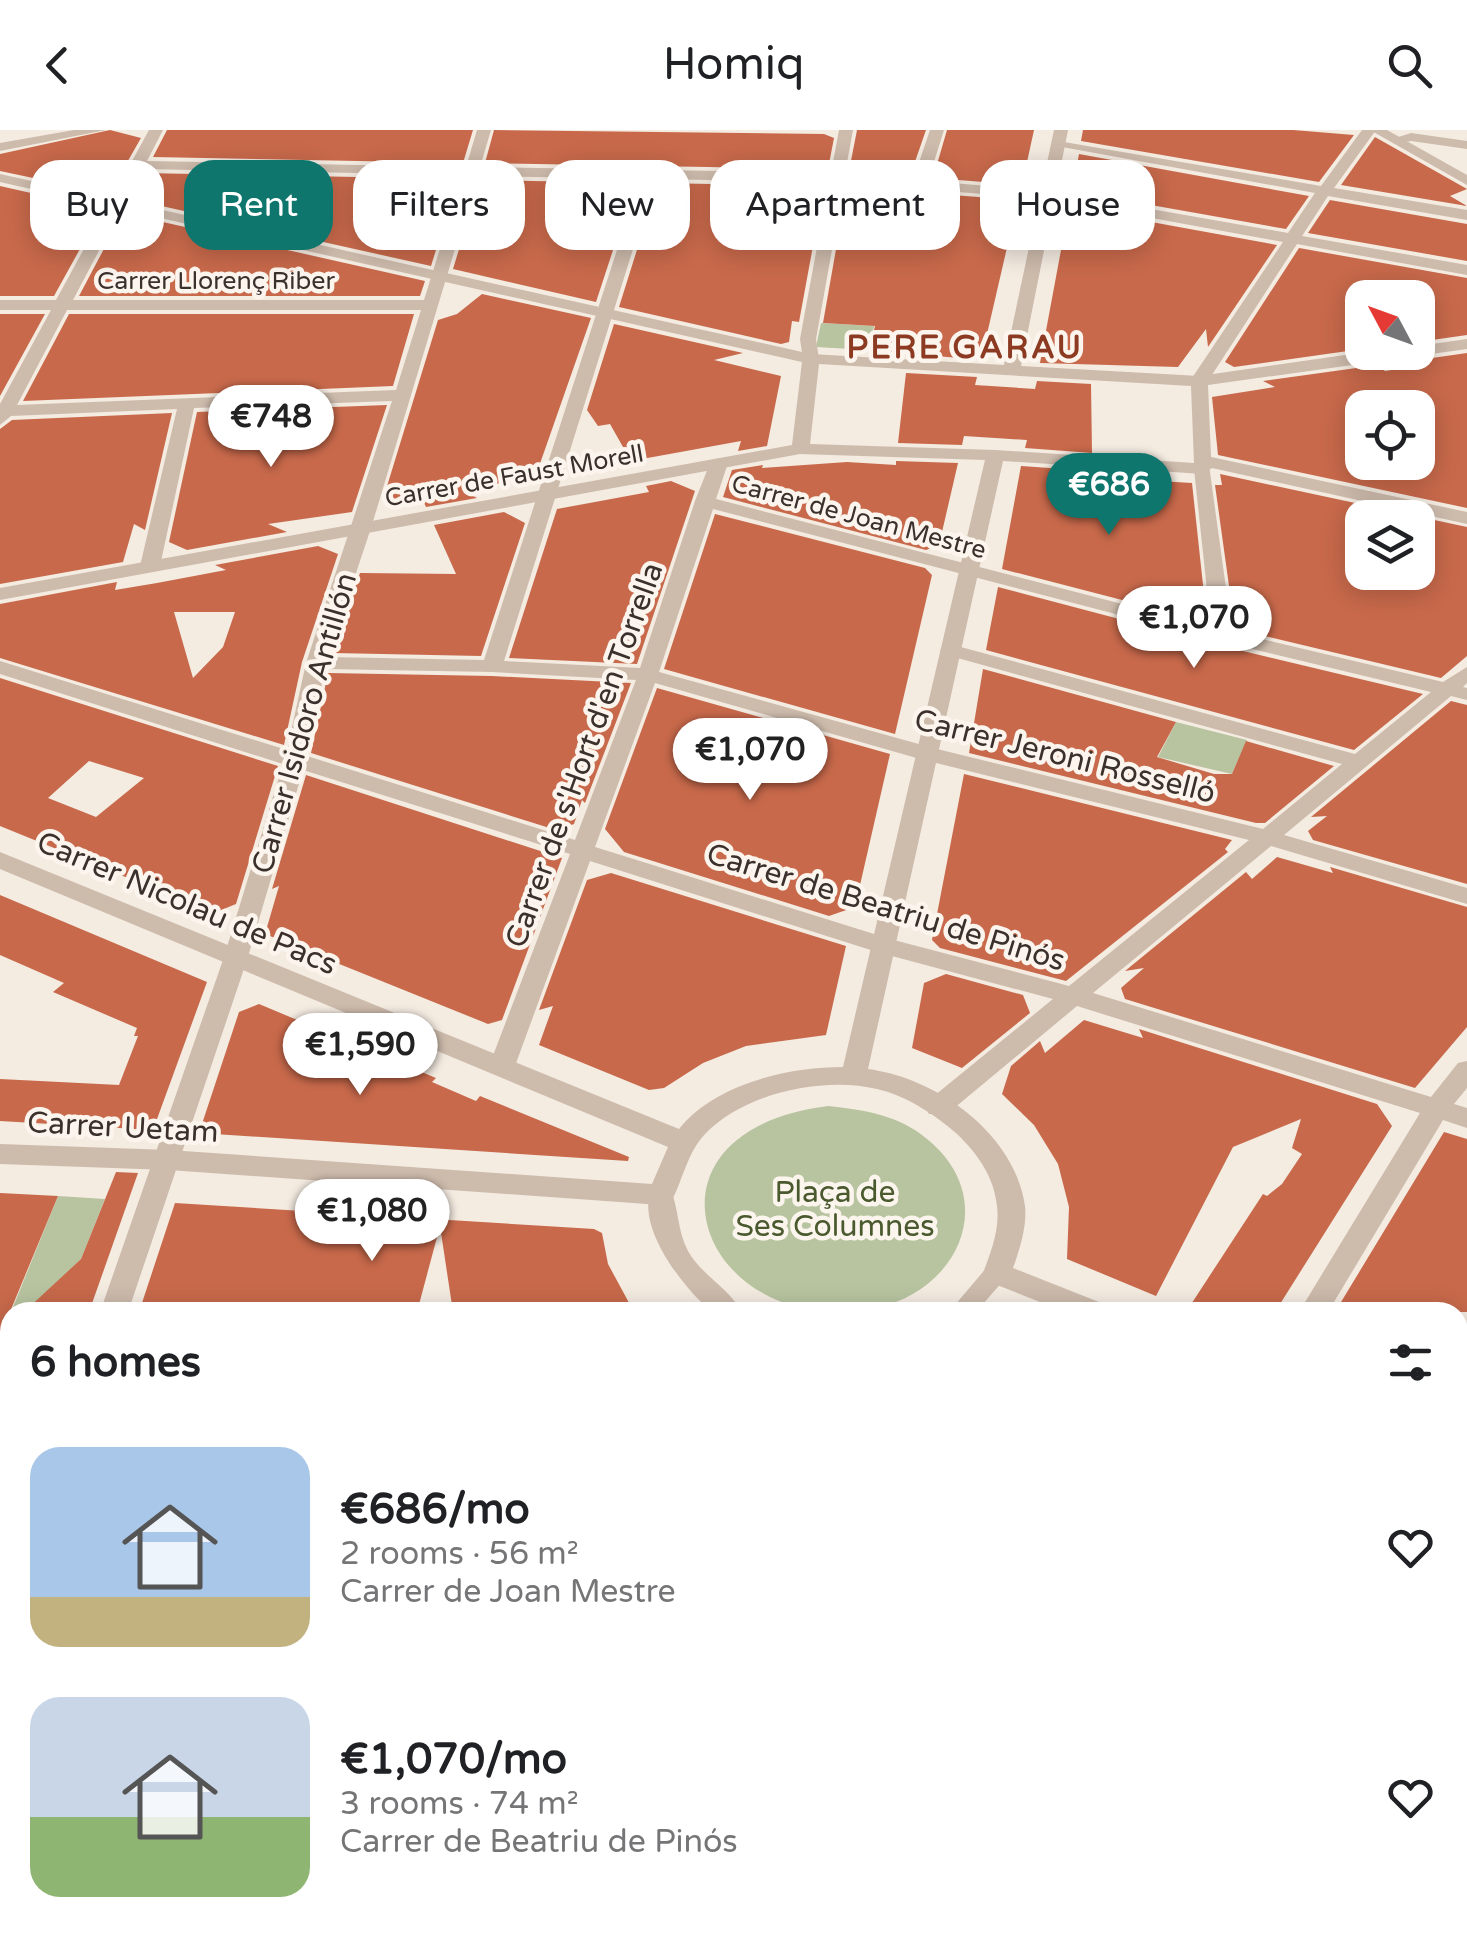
<!DOCTYPE html>
<meta charset="utf-8">
<style>
body{margin:0;font-family:"Varela Round",sans-serif;background:#f6f6f6;color:#202124;height:100vh;display:flex;flex-direction:column;font-size:38px;white-space:nowrap}
*{box-sizing:border-box;margin:0}
p{font-size:32px;color:#757577}
.icon{flex:none;width:55px;height:55px;fill:none;stroke:currentColor;stroke-width:2;stroke-linecap:round;stroke-linejoin:round}
.map{position:relative;flex:1;overflow:hidden}
.drawer{position:absolute;left:0px;top:1172px;width:1468px;height:642px;display:flex;flex-direction:column;background:#fff;border-radius:30px 30px 0 0;box-shadow:0 5px 25px #0003}
.drawer>*{flex:none}
.top-card{position:absolute;left:30px;top:30px;width:1408px;height:90px;display:flex;gap:20px}
.needle{width:65px;rotate:311deg}
.buttons{position:absolute;left:1345px;top:150px;display:grid;gap:20px}
.buttons a{display:grid;place-items:center;width:90px;height:90px;border-radius:20px;background:#fff;box-shadow:0 5px 25px #0003;font-size:50px}
.price{position:absolute;translate:-50% -85px;padding:0 22px;border-radius:35px;background:#fff;color:#222;font-size:32px;line-height:65px;filter:drop-shadow(0 2px 5px #0008)}
.price::after{content:'';position:absolute;left:50%;top:60px;width:30px;height:22px;margin-left:-15px;background:inherit;clip-path:polygon(0 0,100% 0,50% 100%)}
.price.current{background:#0f766e;color:#fff}
ul{padding:0;list-style:none}
li{display:flex;align-items:center;gap:30px;height:250px;padding:0 30px}
li span{display:grid;place-items:center;flex:none;width:280px;height:200px;border-radius:30px;color:#555}
li>.icon{margin-inline-start:auto}
span .icon{width:120px;height:120px;fill:#fffc;stroke-width:1}
li b{font-size:42px}
h2{display:flex;justify-content:space-between;align-items:center;height:120px;padding:0 30px;font-size:42px}
.tag{padding:0 35px;border-radius:30px;background:#fff;box-shadow:0 5px 25px #0003;font-size:35px;line-height:90px}
.tag.current{background:#0f766e;color:#fff}
header{display:flex;justify-content:space-between;align-items:center;height:130px;padding:0 30px;background:#fff;font-size:45px;font-weight:600}
.map>svg:first-child{display:block}
.green{fill:#b8c4a0}
.building{fill:#c8694b;fill-rule:evenodd}
.lines{fill:none;stroke-linecap:round;stroke-linejoin:round}
.pedestrian{fill:#cdbbac;fill-rule:evenodd}
.minor{fill:#cdbbac;fill-rule:evenodd}
.tertiary{fill:#cdbbac;fill-rule:evenodd}
.labels{text-anchor:middle;stroke-width:9;stroke-linejoin:round;paint-order:stroke}
.far-street-label{font-size:25px;fill:#3b302b;stroke:#fbf5ee}
.street-label{font-size:30px;fill:#3b302b;stroke:#fbf5ee}
.park-label{font-size:30px;fill:#4a5a2e;stroke:#fbf5ee}
.far-district-label{font-size:32px;font-weight:bold;letter-spacing:2.5px;fill:#8c3b22;stroke:#fbf5ee}
</style>
<header><svg class="icon" aria-label="back" viewBox="0 0 24 24"><path d="M15 5l-7 7 7 7"/></svg>Homiq<svg class="icon" aria-label="search" viewBox="0 0 24 24"><circle cx="10" cy="10" r="6"/><path d="M15 15l6 6"/></svg></header>
<div class="map">
<svg width="1467" height="1814" viewBox="0 0 1467 1814">
<rect width="100%" height="100%" fill="#f4ebe1"/>
<path class="green" d="M821,193L874,196L869,220L816,217Z
M1176,592L1247,610L1232,644L1158,627Z
M828,976C864,980 899,985 927,1009C1000,1068 960,1160 876,1178C702,1213 620,1002 828,976Z
M58,1066L105,1069L81,1129L28,1180L11,1182Z"/>
<path class="building" d="M110,0L141,8L109,64L0,41V24Z
M167,0H473L463,33L153,27Z
M494,0L824,4L834,8L828,39L485,33Z
M857,0H926L910,46L849,41Z
M947,0H1034L1022,55L933,48Z
M1083,0H1293L1354,5L1319,52L1081,11Z
M1375,7L1467,59L1450,66L1467,76L1341,55Z
M1079,24L1309,66L1286,99L1072,61Z
M144,43L458,49L431,136L130,69Z
M480,50L635,53L596,172L453,139Z
M658,53L824,56L799,192L792,191L789,212L781,214L619,177Z
M0,56L102,79L54,166H0Z
M847,57L1018,70L981,230L869,220L875,196L823,193Z
M1330,70L1467,94V131L1308,103Z
M1069,77L1277,115L1208,217L1206,199L1178,237L1040,233Z
M123,83L425,151L420,166H79Z
M1299,118L1467,148V205L1418,212V168H1362V219L1234,237L1225,232Z
M482,164L591,188L536,345L464,361L477,368L426,377L422,368L399,372L384,366L438,190L457,184Z
M0,184H45L0,266Z
M69,184H414L393,256L23,271Z
M614,194L743,223L714,230L781,246L767,316L738,321L741,311L631,331L610,294L598,296L587,280Z
M1467,223V378L1218,325L1212,267L1275,257L1263,251L1378,235L1385,241L1418,236V230ZM1362,278H1418V332H1362Z
M906,243L977,247L975,255L1035,259L1037,251L1091,254L1092,323L1025,318L1027,310L964,306L962,315L898,313Z
M387,275L352,382L268,394L287,402L187,420L169,412L197,282Z
M172,283L145,400L134,394L123,432L0,454V299L12,290Z
M896,331L958,333L939,415L926,420L723,367L732,340L763,335L762,338L847,332L896,335Z
M1021,336L1093,341V347L1192,353L1207,492L1002,439Z
M1220,344L1467,397V526L1441,548L1235,499L1215,355H1222ZM1362,388H1418V442H1362Z
M671,351L695,361L637,534L509,528L557,379L649,362L646,356Z
M504,382L525,393L481,526L333,523L360,443L456,444L434,395Z
M715,384L925,438L932,445L895,604L664,539Z
M318,416L338,424L302,532L284,615L0,528V474L117,452L115,460L157,453L226,440L215,435ZM174,482H235L223,517L193,548Z
M998,457L1214,514L1423,564L1354,620L986,520Z
M983,539L1176,592L1157,627L1214,644H1232L1246,611L1334,636L1265,693H1256L969,623Z
M328,543L492,546L631,553L585,673L582,670L574,694L556,700L311,623Z
M0,548L278,636L236,774L214,783L0,696ZM89,631L144,648L96,687L48,668Z
M657,558L890,624L855,777L829,786L624,722L605,699Z
M1451,571L1467,575V754L1313,710L1308,701L1327,686L1311,687Z
M964,644L1232,710L1225,719L1228,722L1066,851L940,818L932,810Z
M306,645L562,728L502,890L488,894L265,804L279,756L272,759Z
M1277,727L1333,743L1330,737L1467,777V897L1415,958L1125,869L1121,858L1144,838L1125,841L1246,742L1252,749Z
M611,743L846,816L826,905L746,916L703,933L664,958L649,960L539,915L553,876L539,880L587,750Z
M0,765L207,852L153,1000L0,991V949L119,955L138,906H134L137,898L53,862L64,853L0,825Z
M946,844L1023,865L1030,883L962,938L912,918L924,853Z
M259,874L436,948L432,952L476,971L480,966L629,1027L628,1031L199,1003L239,882Z
M1084,890L1143,908L1139,899L1377,974L1392,996L1275,1182H1186L1263,1064L1267,1066L1282,1054L1302,1024L1292,1018L1301,989L1233,1017L1156,1166L1067,1129L1069,1077L1058,1034L1034,995L1002,964L1011,936L1040,911L1045,923Z
M1444,1002L1467,1009V1182H1335Z
M116,1042L138,1043L89,1182H24L81,1129Z
M0,1063L58,1066L0,1206Z
M175,1073L594,1099L602,1103L608,1134L634,1182H453L440,1096L417,1182H139Z"/>
<g class="lines">
<path class="pedestrian" d="M661,1056L670,1058C679,1078 677,1101 688,1121C701,1145 731,1159 741,1182H712C685,1160 634,1096 652,1058Z
M997,1133L1006,1136L1010,1143L976,1182H949L988,1136Z"/>
<path class="minor" d="M149,0H163L147,31L466,37L477,0H491L480,37L831,43L839,0H853L845,44L913,50L930,0H944L928,51L1048,61L1288,103L1315,63L1051,15L1058,11L1321,56L1362,0H1376L1334,58L1467,80V90L1328,66L1302,106L1467,135V145L1297,114L1208,251L1199,256L1190,251L1283,112L1048,69L844,53L816,209L819,229L811,234L803,229L800,209L829,52L655,49L504,531L640,538L695,371L710,333L719,328L728,333L716,369L1211,497L1194,339L1197,335H1209L1232,502L1443,552L1467,537V553L1463,557L1467,558V570L1451,566L1284,705L1467,758V774L1271,716L1093,863L1431,967L1458,933L1467,931V958L1454,974L1467,978V998L1443,990L1328,1182H1299L1420,983L1077,876L947,984H929L925,977L929,970L1053,869L877,822L590,731L515,936L511,943H493L489,936L570,724L303,640L247,830L128,1182H100L223,830L283,634L0,544V531L287,620L306,533L392,271L194,278L160,436L150,442L140,436L177,279L11,286L0,295V274L51,180H0V170H56ZM142,39L463,45L424,170H73ZM477,46L640,49L484,530L328,527L371,398ZM67,180H421L396,260L17,275ZM713,379L1215,510L1431,562L1355,624L957,516L950,514L940,520L943,524L1342,634L1263,699L933,618L659,542ZM325,539L492,542L636,550L575,710L307,626ZM655,553L920,629L1249,710L1069,856L890,809L595,717Z
M1411,3L1467,11V19L1411,11L1396,14L1389,10Z
M0,1371L10,1372V1400L0,1399Z
M10,1463V1520L0,1524V1467Z
M0,1760L10,1761V1797L0,1796Z
M288,1805H330L334,1814H292Z
M911,1805H949L945,1814H907Z
M1091,1805H1136L1140,1814H1095Z"/>
<path class="tertiary" d="M74,0H106L0,21V13Z
M1054,0H1068L1021,236L1199,246L1366,222H1418V216L1467,209V219L1208,255L1211,327L1467,382V394L1212,338L1203,344L1003,331L868,939C937,948 1015,1004 1025,1076C1027,1097 1020,1118 1013,1138L1104,1174L1108,1182H1065L987,1151L983,1143C991,1122 1000,1099 997,1076C994,1047 978,1024 957,1004C934,984 907,966 877,959C823,946 744,963 705,1004C687,1023 683,1050 671,1072L661,1075L169,1040L0,1034V1014L169,1020L652,1054L668,1017L0,739V722L679,999C715,954 788,937 843,937L985,330L800,324L0,470V458L792,315L802,232L0,52V44L811,224L1004,235ZM819,234L1191,256L1194,333L995,320L810,314Z
M1370,0H1387L1467,45V55Z
M1458,1318L1467,1321V1348L1458,1345Z"/>
</g>
<g class="labels">
<g class="far-street-label">
<text x="216" y="159">Carrer Llorenç Riber</text>
<text transform="translate(514 345) rotate(-10)" y="9">Carrer de Faust Morell</text>
<text transform="translate(859 386) rotate(15)" y="9">Carrer de Joan Mestre</text>
</g>
<g class="street-label">
<text transform="translate(304 593) rotate(-74)" y="10">Carrer Isidoro Antillón</text>
<text transform="translate(584 625) rotate(-70)" y="10">Carrer de s'Hort d'en Torrella</text>
<text transform="translate(1065 626) rotate(14)" y="10">Carrer Jeroni Rosselló</text>
<text transform="translate(187 773) rotate(23)" y="10">Carrer Nicolau de Pacs</text>
<text transform="translate(886 777) rotate(17)" y="10">Carrer de Beatriu de Pinós</text>
<text transform="translate(123 997) rotate(3)" y="10">Carrer Uetam</text>
</g>
<g class="park-label">
<text x="835" y="1072">Plaça de<tspan x="835" dy="34">Ses Columnes</tspan></text>
</g>
<g class="far-district-label">
<text x="965" y="228">PERE GARAU</text>
</g>
</g>
</svg>
<div class="buttons">
<a><svg class="needle" viewBox="-14 -14 28 28"><path d="M0-13l5 13h-10z" fill="#e53935"/><path d="M0 13l5-13h-10z" fill="#757577"/></svg></a>
<a><svg class="icon" aria-label="locate" viewBox="0 0 24 24"><circle cx="12" cy="12" r="6"/><path d="M12 2v4M12 18v4M2 12h4M18 12h4"/></svg></a>
<a><svg class="icon" aria-label="layers" viewBox="0 0 24 24"><path d="M12 4l9 5-9 5-9-5zM3 14l9 5 9-5"/></svg></a>
</div>
<b class="price" style="left:271px;top:340px">€748</b>
<b class="price current" style="left:1109px;top:408px">€686</b>
<b class="price" style="left:1194px;top:541px">€1,070</b>
<b class="price" style="left:750px;top:673px">€1,070</b>
<b class="price" style="left:360px;top:968px">€1,590</b>
<b class="price" style="left:372px;top:1134px">€1,080</b>
<div class="top-card">
<a class="tag">Buy</a>
<a class="tag current">Rent</a>
<a class="tag">Filters</a>
<a class="tag">New</a>
<a class="tag">Apartment</a>
<a class="tag">House</a>
</div>
<section class="drawer">
<h2>6 homes<svg class="icon" aria-label="filters" viewBox="0 0 24 24"><path d="M4 7h16M4 17h16"/><circle cx="9" cy="7" r="2"/><circle cx="15" cy="17" r="2"/></svg></h2>
<ul>
<li><span style="background:linear-gradient(#a9c7e8 75%,#c2b280 0)"><svg class="icon" aria-label="home" viewBox="0 0 24 24"><path d="M3 11l9-7 9 7M6 9v11h12V9"/></svg></span><div><b>€686/mo</b><p>2 rooms · 56 m²</p><p>Carrer de Joan Mestre</p></div><svg class="icon" aria-label="heart" viewBox="0 0 24 24"><path d="M12 20l-8-8c-3-5 5-10 8-4 3-6 11-1 8 4z"/></svg></li>
<li><span style="background:linear-gradient(#c9d6e8 60%,#8fb573 0)"><svg class="icon" aria-label="home" viewBox="0 0 24 24"><path d="M3 11l9-7 9 7M6 9v11h12V9"/></svg></span><div><b>€1,070/mo</b><p>3 rooms · 74 m²</p><p>Carrer de Beatriu de Pinós</p></div><svg class="icon" aria-label="heart" viewBox="0 0 24 24"><path d="M12 20l-8-8c-3-5 5-10 8-4 3-6 11-1 8 4z"/></svg></li>
</ul>
</section>
</div>
